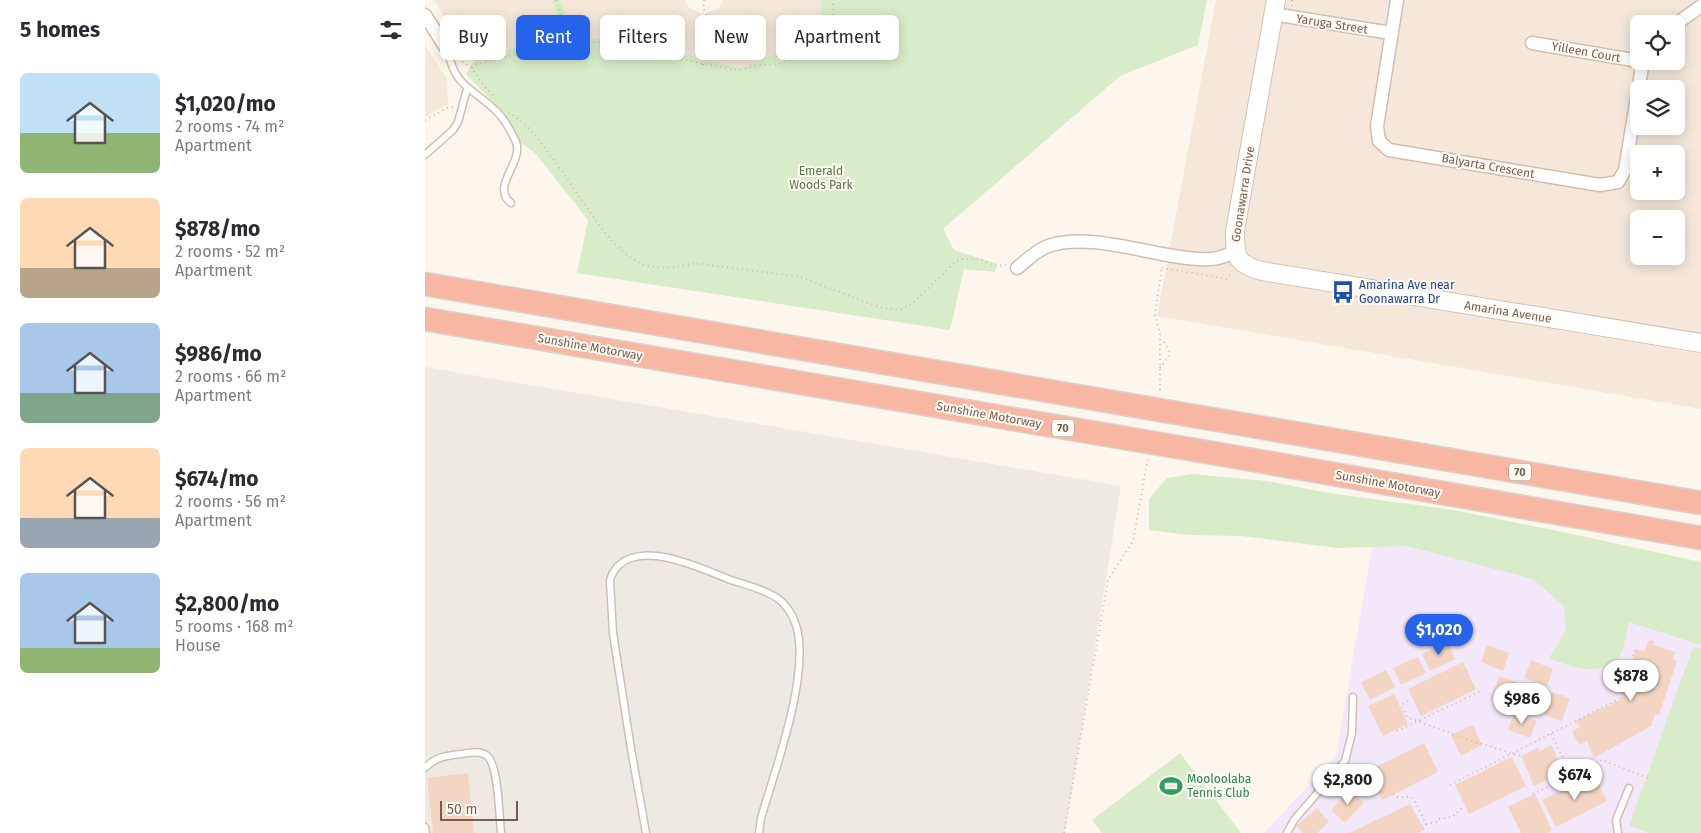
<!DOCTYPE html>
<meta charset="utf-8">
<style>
body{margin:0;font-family:"Fira Sans",sans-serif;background:#f7f7f7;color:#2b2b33;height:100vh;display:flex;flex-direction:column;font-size:19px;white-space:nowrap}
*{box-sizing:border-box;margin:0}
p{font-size:16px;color:#7c7c81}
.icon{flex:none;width:28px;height:28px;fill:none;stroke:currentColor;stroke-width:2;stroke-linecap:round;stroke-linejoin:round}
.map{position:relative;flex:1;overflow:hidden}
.details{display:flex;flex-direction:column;background:#fff;width:425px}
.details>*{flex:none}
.guide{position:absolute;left:15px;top:15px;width:475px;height:45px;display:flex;gap:10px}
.controls{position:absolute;left:1205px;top:15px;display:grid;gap:10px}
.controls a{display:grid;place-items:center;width:55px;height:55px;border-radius:8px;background:#fff;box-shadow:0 2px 12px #0003;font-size:25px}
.scale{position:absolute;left:15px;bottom:12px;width:78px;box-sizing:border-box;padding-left:5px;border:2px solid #7a5c4d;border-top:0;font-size:14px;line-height:18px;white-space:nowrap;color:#7a5c4d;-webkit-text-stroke:4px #fffaf3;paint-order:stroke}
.price{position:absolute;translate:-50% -42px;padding:0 11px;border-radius:18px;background:#fff;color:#222;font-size:16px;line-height:32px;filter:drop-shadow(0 1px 2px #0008)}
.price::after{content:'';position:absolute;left:50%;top:30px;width:15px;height:11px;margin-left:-8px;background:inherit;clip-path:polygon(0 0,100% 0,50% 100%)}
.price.on{background:#2563eb;color:#fff}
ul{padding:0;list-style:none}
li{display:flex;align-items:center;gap:15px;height:125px;padding:0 20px}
li span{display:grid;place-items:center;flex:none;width:140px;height:100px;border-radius:8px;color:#555}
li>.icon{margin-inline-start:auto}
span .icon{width:60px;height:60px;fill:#fffc;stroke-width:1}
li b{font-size:21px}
h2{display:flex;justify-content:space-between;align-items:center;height:60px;padding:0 20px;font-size:21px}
.chip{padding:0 18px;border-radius:8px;background:#fff;box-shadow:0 2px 12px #0003;font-size:18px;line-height:45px}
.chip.on{background:#2563eb;color:#fff}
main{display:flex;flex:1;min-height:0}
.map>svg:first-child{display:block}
.residential{fill:#f5e8da;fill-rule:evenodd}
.industrial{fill:#efe9e4}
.education{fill:#f3e8fa}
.green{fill:#d8ecc9}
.building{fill:#f3d5c3}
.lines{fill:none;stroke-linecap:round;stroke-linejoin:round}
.lane-casing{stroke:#d1beb0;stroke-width:9}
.street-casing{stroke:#d1beb0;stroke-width:15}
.secondary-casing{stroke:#d6c0b0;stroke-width:20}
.highway-casing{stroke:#dad1cd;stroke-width:25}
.path{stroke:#d9b8a5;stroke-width:2;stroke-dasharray:1 4;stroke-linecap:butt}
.lane{stroke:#fff;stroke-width:6}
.street{stroke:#fff;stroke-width:12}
.secondary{stroke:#fff;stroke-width:18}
.highway{stroke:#f7b7a3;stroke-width:22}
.labels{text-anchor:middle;stroke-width:4;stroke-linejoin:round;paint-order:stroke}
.shield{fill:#fffaf3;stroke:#a28b7f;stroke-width:1}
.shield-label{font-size:11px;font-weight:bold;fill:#7a5c4d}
.street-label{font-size:12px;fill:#7a5c4d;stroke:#fffaf3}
.park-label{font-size:12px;fill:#537a41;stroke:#fffaf3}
.transit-label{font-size:12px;fill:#164399;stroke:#fffaf3;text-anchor:start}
.leisure-label{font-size:12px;fill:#27864d;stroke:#fffaf3;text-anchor:start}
</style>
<main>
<section class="details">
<h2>5 homes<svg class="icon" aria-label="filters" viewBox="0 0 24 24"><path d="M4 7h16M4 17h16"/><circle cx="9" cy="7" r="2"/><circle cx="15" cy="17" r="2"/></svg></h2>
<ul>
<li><span style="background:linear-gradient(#bfe0f5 60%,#8fb573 0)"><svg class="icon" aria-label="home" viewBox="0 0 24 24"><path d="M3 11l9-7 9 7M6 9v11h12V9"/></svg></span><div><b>$1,020/mo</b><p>2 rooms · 74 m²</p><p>Apartment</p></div></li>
<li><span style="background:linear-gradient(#ffd9b3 70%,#b9a48a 0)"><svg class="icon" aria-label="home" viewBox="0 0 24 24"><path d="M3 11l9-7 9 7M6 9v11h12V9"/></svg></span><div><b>$878/mo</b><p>2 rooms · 52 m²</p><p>Apartment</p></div></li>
<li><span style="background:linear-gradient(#a9c7e8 70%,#7fa58c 0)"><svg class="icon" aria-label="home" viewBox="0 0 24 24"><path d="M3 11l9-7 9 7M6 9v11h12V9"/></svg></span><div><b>$986/mo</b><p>2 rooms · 66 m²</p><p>Apartment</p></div></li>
<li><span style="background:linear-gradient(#ffd9b3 70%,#9aa5b1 0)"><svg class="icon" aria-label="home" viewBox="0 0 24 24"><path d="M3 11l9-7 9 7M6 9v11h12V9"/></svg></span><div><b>$674/mo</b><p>2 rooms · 56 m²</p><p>Apartment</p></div></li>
<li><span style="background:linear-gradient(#a9c7e8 75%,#8fb573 0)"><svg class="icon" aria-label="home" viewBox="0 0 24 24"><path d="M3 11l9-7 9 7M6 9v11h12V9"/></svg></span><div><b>$2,800/mo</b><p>5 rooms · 168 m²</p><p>House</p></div></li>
</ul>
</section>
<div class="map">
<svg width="1276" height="833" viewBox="0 0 1276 833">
<rect width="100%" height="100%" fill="#fdf6ec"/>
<path class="residential" d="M9,0H127L141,38L98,45L48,62Z
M135,0H260L263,7L278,15L275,58L208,41L148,37Z
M298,0H396V18L382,40L316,68L283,60L286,12L294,9Z
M791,0H1276V409L732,316ZM1214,24H1251V61H1214ZM1214,89H1251V126H1214ZM1214,154H1251V191H1214ZM1214,219H1251V256H1214Z
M0,45L22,79L23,104L0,117Z"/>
<path class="industrial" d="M0,367L696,486L640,833H0Z"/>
<path class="education" d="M950,530L1276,619V833H839L911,756Z"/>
<path class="green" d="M127,0H135L149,37L208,41L275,58L278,15L286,12L283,60L316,68L382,40L396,18V0H782L773,45L695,76L518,229L529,250L572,264L570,272L539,269L525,330L152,273L163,220L110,153L96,143L83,121L68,102L41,74L48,62L98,45L140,38Z
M767,474L842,481L904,493L1029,510L1152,535L1276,562V645L1204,622C1201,634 1200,648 1193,659C1191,662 1187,663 1183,665C1165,675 1142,665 1124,658L1141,630L1139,606L1108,579L982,546L913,548L817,536L764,535L724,530V499L742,478Z
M1268,647L1276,649V833H1224L1204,826Z
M755,753L816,833H677L667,820Z"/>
<path class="building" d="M1224,640L1230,641L1229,645L1250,652L1248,660L1252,661L1234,715L1230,714L1226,726L1169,758L1162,741L1154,745L1147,731L1155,727L1150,721L1195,700L1211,649L1219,652Z
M1022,642L1030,659L1005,671L997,654Z
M1062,645L1084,653L1078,671L1056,662Z
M993,657L1001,673L976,685L968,668Z
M1106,660L1128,669L1122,686L1099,678Z
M1038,662L1051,689L996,716L983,689Z
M961,670L970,687L945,700L936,682Z
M1074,676L1092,682L1084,705L1066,699Z
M1127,692L1145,698L1137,721L1119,715Z
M969,694L983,724L958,736L943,706Z
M1089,712L1112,721L1105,738L1083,730Z
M1048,725L1057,745L1036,756L1026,735Z
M999,743L1013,772L957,800L943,771Z
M1126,745L1139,771L1109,786L1096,756L1113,748L1115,751Z
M1087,757L1101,786L1044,814L1030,785Z
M43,773L49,833H8L2,778Z
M1169,775L1182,801L1131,827L1117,800Z
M925,790L939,803L920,823L906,810Z
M1110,794L1127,830L1122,833H1096L1083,807Z
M985,804L999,829L992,833H924Z
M892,808L904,822L892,833H878L871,826Z"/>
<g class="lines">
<defs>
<path id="lane" d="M23,51C30,88 47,87 70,110C79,118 86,131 91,142C99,162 65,187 86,203
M0,155L28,130L33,122L42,89
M0,768C10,757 21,756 35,754C43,753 54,750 61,755C74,763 74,817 76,833
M0,827L1,833
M221,833L206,749L188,633L185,581C186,575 189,570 194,565C221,541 277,569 306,580C321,585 339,589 352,598C361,604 368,615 371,625C386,673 350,770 336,818L334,833
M862,833L869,820L920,761L927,733L928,697
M1193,833L1191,820L1204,788"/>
<path id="street" d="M972,0L952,126L954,141L964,150L1175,185L1193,182L1200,170L1218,61
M848,14L966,33
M0,15L23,51
M1251,24L1276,6
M1107,43L1214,61
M592,268C601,261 612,250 623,246C663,232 721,254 762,258C781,260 793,261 810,251"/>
<path id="secondary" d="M851,0L810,231C810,256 811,265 837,271L1276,343"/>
<path id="highway" d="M0,284L1276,503
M0,319L776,451L1276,538"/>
</defs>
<use href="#lane" class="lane-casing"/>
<use href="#street" class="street-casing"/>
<use href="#secondary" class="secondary-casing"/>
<use href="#highway" class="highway-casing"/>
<path class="path" d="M131,0L146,44
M867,6V0
M33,59L47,68L59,86L69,96
M278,65L281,14L278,7L279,0
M47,68L52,64L109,50L172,42L212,46L221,50L255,59L312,70L336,65L353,64L371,58L402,28L408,16V0
M84,112C93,119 103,126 110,135C129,159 146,185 164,210C178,231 193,253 217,264C233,270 254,267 270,263L375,277L454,307L473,310L483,306L491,300L529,263L535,259H550L558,260L569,266L581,265
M0,120L22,108L30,107
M737,268L803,279L806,272
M735,368L745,355V352L737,339
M735,390V334L730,315L737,266
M983,701L976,705L982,717L1041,739L1096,756
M972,731L1058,690
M1126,734L1146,774
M1025,785L1194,699L1211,648
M968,794L972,797H986L991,803L1001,824L1000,827L993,833
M1108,794L1177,760L1226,779
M1014,819L1027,817L1037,808
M1001,824L1013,822
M639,833L683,580L708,541L723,459"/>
<use href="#lane" class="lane"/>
<use href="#street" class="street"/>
<use href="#secondary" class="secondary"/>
<use href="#highway" class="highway"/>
</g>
<defs>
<symbol id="bus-bare" viewBox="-9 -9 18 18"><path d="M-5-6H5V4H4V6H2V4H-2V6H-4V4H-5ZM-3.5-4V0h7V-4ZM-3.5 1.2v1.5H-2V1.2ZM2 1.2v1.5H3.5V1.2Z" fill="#1a4fb4" stroke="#fffaf3" stroke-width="2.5" paint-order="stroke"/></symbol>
<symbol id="stadium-bare" viewBox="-9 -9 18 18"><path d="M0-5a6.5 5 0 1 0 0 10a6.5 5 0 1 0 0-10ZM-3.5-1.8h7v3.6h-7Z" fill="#2e9e5b" stroke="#fffaf3" stroke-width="2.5" paint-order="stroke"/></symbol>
</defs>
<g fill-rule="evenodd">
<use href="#bus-bare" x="902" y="276" width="32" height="32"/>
<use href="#stadium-bare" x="730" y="770" width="32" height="32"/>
</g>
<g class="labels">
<g class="shield">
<rect x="627" y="419.5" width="22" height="17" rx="4"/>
<rect x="1084" y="463.5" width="22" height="17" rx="4"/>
</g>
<g class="shield-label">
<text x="638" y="432">70</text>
<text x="1095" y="476">70</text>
</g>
<g class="street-label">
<text transform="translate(907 24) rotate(9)" y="4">Yaruga Street</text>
<text transform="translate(1161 52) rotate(10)" y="4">Yilleen Court</text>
<text transform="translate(1063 166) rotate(10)" y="4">Balyarta Crescent</text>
<text transform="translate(818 194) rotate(-81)" y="4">Goonawarra Drive</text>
<text transform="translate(1083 312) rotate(9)" y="4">Amarina Avenue</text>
<text transform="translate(165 347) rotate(10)" y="4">Sunshine Motorway</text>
<text transform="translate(564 415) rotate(10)" y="4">Sunshine Motorway</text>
<text transform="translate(963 484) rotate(10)" y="4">Sunshine Motorway</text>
</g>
<g class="park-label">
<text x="396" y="175">Emerald<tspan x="396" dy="14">Woods Park</tspan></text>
</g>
<g class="transit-label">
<text x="934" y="289">Amarina Ave near<tspan x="934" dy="14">Goonawarra Dr</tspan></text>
</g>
<g class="leisure-label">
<text x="762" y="783">Mooloolaba<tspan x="762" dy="14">Tennis Club</tspan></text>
</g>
</g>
</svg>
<div class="controls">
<a><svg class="icon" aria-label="locate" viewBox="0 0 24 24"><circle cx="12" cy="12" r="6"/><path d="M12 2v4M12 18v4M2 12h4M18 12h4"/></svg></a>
<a><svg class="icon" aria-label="layers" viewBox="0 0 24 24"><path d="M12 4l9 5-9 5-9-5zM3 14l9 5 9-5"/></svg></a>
<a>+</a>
<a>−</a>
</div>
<div class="scale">50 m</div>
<b class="price on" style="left:1014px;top:656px">$1,020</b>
<b class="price" style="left:1206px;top:702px">$878</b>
<b class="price" style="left:1097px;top:725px">$986</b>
<b class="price" style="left:1150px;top:801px">$674</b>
<b class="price" style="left:923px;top:806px">$2,800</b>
<div class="guide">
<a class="chip">Buy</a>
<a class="chip on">Rent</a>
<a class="chip">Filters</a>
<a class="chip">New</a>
<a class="chip">Apartment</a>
</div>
</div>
</main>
